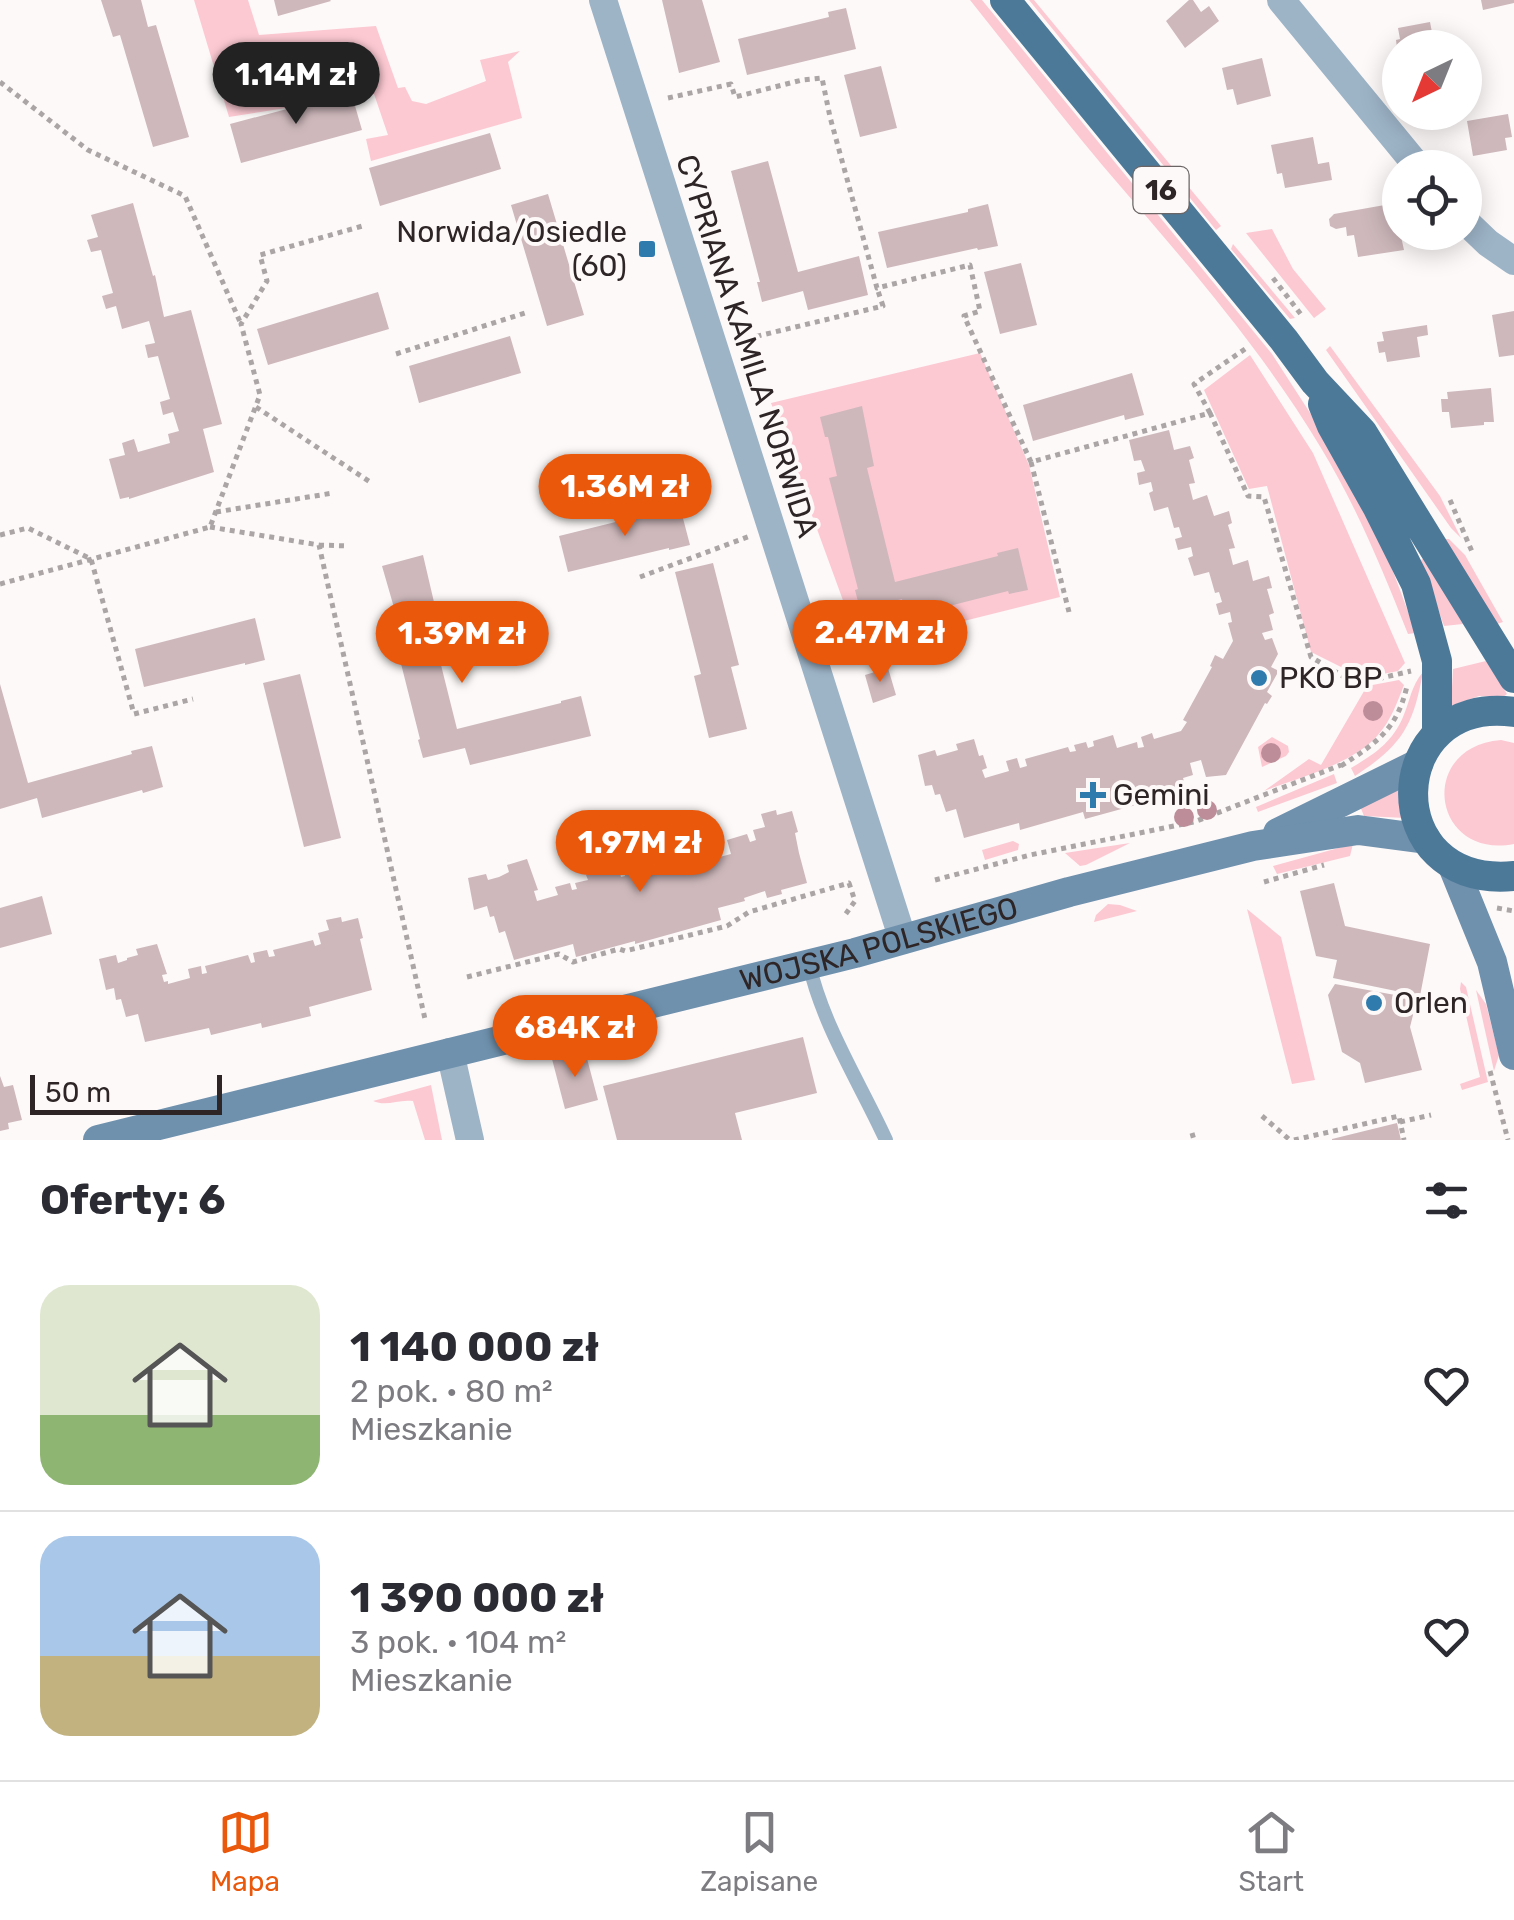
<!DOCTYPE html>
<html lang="pl">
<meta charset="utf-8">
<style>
body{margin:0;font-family:Rubik,sans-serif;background:#f7f7f7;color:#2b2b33;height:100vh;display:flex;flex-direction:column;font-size:38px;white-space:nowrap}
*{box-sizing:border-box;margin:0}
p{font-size:32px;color:#7c7c81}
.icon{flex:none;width:55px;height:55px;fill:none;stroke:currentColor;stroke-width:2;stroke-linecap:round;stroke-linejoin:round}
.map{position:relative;height:1140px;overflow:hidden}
.panel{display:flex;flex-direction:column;background:#fff;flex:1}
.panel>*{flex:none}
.needle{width:65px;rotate:223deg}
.tools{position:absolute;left:1382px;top:30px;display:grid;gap:20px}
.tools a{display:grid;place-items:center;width:100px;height:100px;border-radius:50%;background:#fff;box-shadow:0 5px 25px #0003;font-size:50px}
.scale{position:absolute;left:30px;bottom:25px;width:192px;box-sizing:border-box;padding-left:10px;border:5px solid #2d2526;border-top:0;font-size:28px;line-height:35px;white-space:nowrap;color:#2d2526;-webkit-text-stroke:8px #fdf9f9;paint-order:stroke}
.price{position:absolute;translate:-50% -85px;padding:0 22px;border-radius:35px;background:#ea580c;color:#fff;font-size:32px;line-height:65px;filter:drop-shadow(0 2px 5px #0008)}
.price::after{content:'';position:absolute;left:50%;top:60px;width:30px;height:22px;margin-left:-15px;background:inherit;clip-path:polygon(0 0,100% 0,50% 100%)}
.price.active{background:#222;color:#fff}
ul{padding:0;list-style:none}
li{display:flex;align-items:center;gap:30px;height:250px;padding:0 40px}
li+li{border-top:2px solid #e1e1e2}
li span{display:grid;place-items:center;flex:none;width:280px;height:200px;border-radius:30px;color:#555}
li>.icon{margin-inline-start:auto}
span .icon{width:120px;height:120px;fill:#fffc;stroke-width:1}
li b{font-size:42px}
h2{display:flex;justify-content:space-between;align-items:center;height:120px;padding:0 40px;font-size:42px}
.tabs{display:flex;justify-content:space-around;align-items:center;height:140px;border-top:2px solid #e1e1e2;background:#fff;font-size:28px;color:#7c7c81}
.tabs a{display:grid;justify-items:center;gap:5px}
.tabs .active{color:#ea580c}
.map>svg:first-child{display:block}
.green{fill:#fcc9d2}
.building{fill:#ceb8bc}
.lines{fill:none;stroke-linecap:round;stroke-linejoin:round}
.path{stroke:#aba5a6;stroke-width:5;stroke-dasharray:5 5;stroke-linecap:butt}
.lane{stroke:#9db4c7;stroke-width:14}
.street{stroke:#9db4c7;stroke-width:28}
.secondary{stroke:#6f91ad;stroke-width:30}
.primary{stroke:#4d7999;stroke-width:30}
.tree{fill:#bd8e9a}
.poi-dot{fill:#307bae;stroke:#fdf9f9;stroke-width:4}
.labels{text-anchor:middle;stroke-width:8;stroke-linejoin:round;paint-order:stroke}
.shield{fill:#fdf9f9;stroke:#6b6565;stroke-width:2.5}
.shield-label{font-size:28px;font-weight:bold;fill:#2d2526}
.poi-label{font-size:30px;fill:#2d2526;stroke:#fdf9f9;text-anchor:start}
.street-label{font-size:30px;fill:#2d2526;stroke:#fdf9f9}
</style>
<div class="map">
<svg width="1514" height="1140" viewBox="0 0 1514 1140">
<rect width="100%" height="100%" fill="#fdf9f9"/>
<path class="green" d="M194,0H248L259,35L376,26L398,88L405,87L412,101L426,104L486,81L480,60L520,51L508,62L522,118L371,161L366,139L388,135L374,94L229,117Z
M970,0H982L1272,354L1334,450L1391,566L1416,633L1408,634C1383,571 1357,507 1321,448C1260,346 1181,257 1103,166C1058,112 1014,55 970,0Z
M1029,0H1034L1221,226L1216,230Z
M1272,229L1293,269L1326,309L1314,318L1246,233Z
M1233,244L1295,318L1290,319L1231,249Z
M1330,346L1440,496L1461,538L1451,528L1326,350Z
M980,353L1029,465L1060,597L860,647L771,403Z
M1250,355L1313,453L1405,663L1398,671L1363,678L1311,652L1267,486L1249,489L1204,390Z
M1445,539H1449L1465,555L1503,622L1497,624Z
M1424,558L1463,624L1444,626L1421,560Z
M1486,661L1507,694L1503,697L1479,696L1451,706L1453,669Z
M1423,672C1413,727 1402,745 1355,776L1351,768C1373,755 1392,743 1403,717C1410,701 1411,686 1423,672Z
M1399,680L1404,685C1397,703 1391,720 1378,735C1353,764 1300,777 1264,791L1309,759L1321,765L1367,686Z
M1272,737L1288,746L1289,752L1286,756L1262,767L1258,747Z
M1501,740L1514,743V844C1432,860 1416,747 1501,740Z
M1334,774L1337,783L1258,812L1256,807Z
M1401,784L1405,818L1364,816L1360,806Z
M1013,841L1019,844L1018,850L985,860L982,850Z
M1130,843L1086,865L1080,866L1065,853Z
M1353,844L1350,856L1277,874L1273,866Z
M1108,904L1120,905L1137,911L1094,922L1096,915Z
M1247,909L1281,937L1315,1080L1292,1084Z
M1461,982L1466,987L1488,1082L1462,1090L1460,1084L1480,1077L1460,989Z
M1476,990L1486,1004L1499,1055L1494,1071Z
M431,1085L442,1140H425L413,1101C398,1099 387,1107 373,1101Z"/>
<path class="building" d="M101,0H141L148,27L156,25L189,137L153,147L120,35L113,37Z
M274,0H330L331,1L278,16Z
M662,0H702L720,62L679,73Z
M1189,0H1193L1201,12L1209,6L1219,21L1185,48L1166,21Z
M1481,0H1514V3L1483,10Z
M846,8L856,49L747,75L738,39L829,17L828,12Z
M1430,22L1435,48H1397L1396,40L1400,39L1398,28Z
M1262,58L1271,96L1237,105L1233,89L1227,90L1222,68Z
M881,66L897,128L860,137L844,75Z
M351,92L362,130L241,163L230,124Z
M1508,114L1512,137L1505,138L1507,150L1473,156L1467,121Z
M490,133L501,169L380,206L369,168Z
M1313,137L1318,164L1329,162L1332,180L1285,188L1282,173L1277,174L1271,145Z
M768,161L798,272L859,256L868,295L808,310L803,291L762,302L757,282H760L731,171Z
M548,194L584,315L547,326L511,205Z
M133,203L153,276L155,275L164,317L191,310L222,424L203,429L214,472L129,499V497L120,499L109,459L125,455L122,443L134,439L138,452L170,443L168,434L179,431L173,412L163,415L160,402L170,399L158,356L148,358L145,345L155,343L149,321L122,329L116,306L106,309L102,296L113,293L101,250L91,252L87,240L98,237L91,215Z
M1396,203L1398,214H1400V232L1404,250L1358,257L1354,235L1347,236L1346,227L1336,229L1330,226L1329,219L1334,214Z
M988,204L998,246L978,250L977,248L887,268L878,232L968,212V209Z
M1021,263L1037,325L1000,334L984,272Z
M378,292L389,329L268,365L257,329Z
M1514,311V355L1499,357L1492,315Z
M1427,325L1428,335L1417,337L1420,357L1387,362L1385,352L1379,353L1377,342L1384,341L1382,332Z
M510,336L521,373L419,403L409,366Z
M1132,373L1144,415L1125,420L1124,415L1033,441L1023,405Z
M1491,388L1494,422H1484V425L1451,428L1449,412H1442L1441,399H1448L1447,392Z
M862,406L874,466L867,468L895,582L998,556L997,553L1018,548L1028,590L1009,594L1008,591L906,617L902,599L860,609L855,590L858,589L829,478L837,476L828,437H825L820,417Z
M1169,430L1174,450L1190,446L1194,458L1189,460L1195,483L1189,484L1193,500L1207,495L1214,516L1229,511L1232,523L1228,525L1235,548L1229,549L1233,565L1248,560L1253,581L1269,576L1272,588L1267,589L1274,613L1269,615L1273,630L1262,633L1265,640L1272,638L1278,654L1271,667L1277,670V674L1267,692L1272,696L1267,704L1265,703L1226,775L1206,777L1201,760L1190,763L1193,775L1183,778L1187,791L1085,819L1083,812L1020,830L1019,823L964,838L956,809L946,812L940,794L935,795L932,785L925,786L918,755L935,750L937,756L958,750L956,744L974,739L979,756L983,755L987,768L982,770L985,778L1009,771L1006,761L1017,758L1020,768L1027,766L1025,759L1068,747L1070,752L1076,751L1074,745L1086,742L1088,748L1094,746L1093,741L1113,735L1117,748L1137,742L1138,748L1144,747L1141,737L1152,733L1154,739L1181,731L1187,722L1183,720L1212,667L1210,666L1215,655L1223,659L1233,641L1228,623L1232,622L1230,612L1219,615L1216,604L1222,602L1219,592L1215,593L1209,572L1194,576L1188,558L1193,556L1191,547L1178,550L1175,539L1182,537L1179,527L1174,528L1168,507L1154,511L1149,493L1153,491L1151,482L1139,485L1137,473L1145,471L1141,460L1134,461L1129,440Z
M679,503L690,545L669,550V548L568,572L559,536L660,511V508Z
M423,555L437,615L429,617L457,729L561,703V701L581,696L591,736L470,765L465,748L423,758L418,740L420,739L392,628L399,625L382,566Z
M713,563L739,665L731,667L747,729L709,738L694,676L701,674L675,572Z
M255,618L265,660L245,665V663L144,687L135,649Z
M888,668L896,695L873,703L865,675Z
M300,674L341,838L304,847L263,683Z
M0,684L28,783L132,754L131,751L152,746L163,787L143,793L142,790L42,818L37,798L0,809Z
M776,810L777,815L792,811L798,832L795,833L799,853L807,883L781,890L782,894L767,898L765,891L744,898L745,901L718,908L721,920L635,944V941L576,957L573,944L514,960L505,931L499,933L494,916L490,917L487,906L474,910L468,878L486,874L488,880L499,877L509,872L507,865L527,859L538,890L534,891L537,901L558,895L555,887L570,883L572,890L577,889L575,883L588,880L586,875L606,869L607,872L619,869L621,877L625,876L623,868L637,864L639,871L645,870L643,864L664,858L667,868L687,863L689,871L693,870L691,862L705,858L707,867L713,865L712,859L731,854L727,840L747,834L750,842L756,840L753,830L765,827L761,814Z
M1334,883L1345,926L1430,944L1420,996L1333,978L1337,960L1316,956L1300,891Z
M42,896L52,934L0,948V908Z
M341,917L342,922L358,918L363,938L360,939L372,990L309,1007L311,1016L262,1028L261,1023L211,1035L209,1028L145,1042L138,1014L126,1017L121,999L116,1000L114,988L106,990L99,959L116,955L118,963L127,960V958L138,955L136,949L157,944L167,974L162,975L164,982L168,981V984L190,978L188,969L201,966L202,974L207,973L205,966L248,955L251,963L255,962L253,953L267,950L269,957L275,956L273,950L313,940L315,946L321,944L318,933L329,930L326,920Z
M1335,984L1417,999L1410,1027L1422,1070L1365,1083L1360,1063L1342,1052L1328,995Z
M803,1037L817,1093L735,1113L742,1140H617L603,1086Z
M585,1051L598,1100L565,1109L552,1059Z
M0,1076L4,1087L13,1085L22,1120L8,1123L9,1129L0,1131Z
M1397,1123L1401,1140H1332V1139Z"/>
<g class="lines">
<path class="path" d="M0,82L88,150L185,196L241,324
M668,98L731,84L735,97L802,80L822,78L830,117L877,288L970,265L980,311L964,316L1031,462L1210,413L1248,496L1264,497L1311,657L1356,684L1411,671
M1273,278L1303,317
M737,341L883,306L877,288
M396,354L525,313
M256,407L370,482
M1210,413L1194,384L1248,347
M1031,462L1069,612
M1450,500L1473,554
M216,512L333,493
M210,527L319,545L425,1019
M0,535L28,528L91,559L134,714L193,699
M319,545L348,546
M640,577L750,536
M0,584L210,527L260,395L241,324L267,281L260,255L366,225
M1341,766C1376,743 1397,730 1407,686
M935,880L1030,855L1194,822L1341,765
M1264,882L1324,865
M1497,908L1514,911
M467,977L559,954L573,962L619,949L625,951L727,926L749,912L849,883L855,901L845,915
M1490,1071L1508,1140
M1262,1116L1290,1140
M1400,1122L1431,1115
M1192,1133L1194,1140
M1294,1140L1399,1116L1404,1140"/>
<path class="lane" d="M809,964C823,1026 860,1083 886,1140"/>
<path class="street" d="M603,0L903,940
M1281,0L1419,168
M1465,221L1488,243L1514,261
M450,1052L470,1140"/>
<g class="secondary">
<path d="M1278,833L1418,764"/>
<path d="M1453,866L1492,962L1514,1055"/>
<path id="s1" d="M98,1140L855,953L1069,892L1253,846L1358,830L1426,839"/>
</g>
<path class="primary" d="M1005,0L1284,340L1315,382L1362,432L1514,678
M1323,404L1332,426L1378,508L1416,584L1437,661V734
M1514,712C1383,694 1376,889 1514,876"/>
</g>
<g class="tree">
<circle cx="1373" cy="711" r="10"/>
<circle cx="1271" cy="753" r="10"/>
<circle cx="1207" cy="810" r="10"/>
<circle cx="1184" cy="817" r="10"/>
</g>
<g class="poi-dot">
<rect x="637" y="239" width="20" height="20" rx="5"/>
<circle cx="1259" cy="678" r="10"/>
<path d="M1088 780h10v10h10v10h-10v10h-10v-10h-10v-10h10z"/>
<circle cx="1374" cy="1003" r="10"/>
</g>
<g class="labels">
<rect class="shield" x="1133.5" y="167" width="55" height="46" rx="8"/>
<g class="shield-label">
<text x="1161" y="200">16</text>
</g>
<g class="poi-label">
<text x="627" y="242" text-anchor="end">Norwida/Osiedle<tspan x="627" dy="34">(60)</tspan></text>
<text x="1279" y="688">PKO BP</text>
<text x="1113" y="805">Gemini</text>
<text x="1394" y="1013">Orlen</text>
</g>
<g class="street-label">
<text transform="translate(747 346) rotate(72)" y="10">CYPRIANA KAMILA NORWIDA</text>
<text dy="10" stroke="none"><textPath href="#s1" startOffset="805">WOJSKA POLSKIEGO</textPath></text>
</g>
</g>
</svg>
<div class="tools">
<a><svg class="needle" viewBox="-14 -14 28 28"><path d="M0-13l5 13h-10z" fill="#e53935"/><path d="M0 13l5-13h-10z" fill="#7c7c81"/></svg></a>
<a><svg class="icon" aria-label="locate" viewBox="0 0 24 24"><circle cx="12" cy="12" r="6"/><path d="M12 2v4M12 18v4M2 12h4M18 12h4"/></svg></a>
</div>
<div class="scale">50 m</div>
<b class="price active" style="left:296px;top:127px">1.14M zł</b>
<b class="price" style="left:625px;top:539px">1.36M zł</b>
<b class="price" style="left:880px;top:685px">2.47M zł</b>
<b class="price" style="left:462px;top:686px">1.39M zł</b>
<b class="price" style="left:640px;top:895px">1.97M zł</b>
<b class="price" style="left:575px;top:1080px">684K zł</b>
</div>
<section class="panel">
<h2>Oferty: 6<svg class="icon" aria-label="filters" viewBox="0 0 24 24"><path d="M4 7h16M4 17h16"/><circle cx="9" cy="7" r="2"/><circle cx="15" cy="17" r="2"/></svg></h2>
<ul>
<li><span style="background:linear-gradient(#dfe7d0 65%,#8fb573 0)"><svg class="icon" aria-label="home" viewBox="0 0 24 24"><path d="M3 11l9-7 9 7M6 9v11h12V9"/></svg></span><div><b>1 140 000 zł</b><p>2 pok. · 80 m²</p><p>Mieszkanie</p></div><svg class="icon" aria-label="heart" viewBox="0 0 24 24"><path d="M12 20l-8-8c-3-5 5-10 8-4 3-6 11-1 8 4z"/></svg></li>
<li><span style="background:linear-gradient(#a9c7e8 60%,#c2b280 0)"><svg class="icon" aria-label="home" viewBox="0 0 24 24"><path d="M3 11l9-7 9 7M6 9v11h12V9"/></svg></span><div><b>1 390 000 zł</b><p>3 pok. · 104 m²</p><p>Mieszkanie</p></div><svg class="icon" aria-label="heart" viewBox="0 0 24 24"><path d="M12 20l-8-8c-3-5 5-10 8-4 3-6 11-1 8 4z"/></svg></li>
</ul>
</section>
<nav class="tabs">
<a class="active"><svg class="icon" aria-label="map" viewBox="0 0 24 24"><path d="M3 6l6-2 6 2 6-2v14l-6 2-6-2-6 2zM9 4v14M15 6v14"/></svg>Mapa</a>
<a><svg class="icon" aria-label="saved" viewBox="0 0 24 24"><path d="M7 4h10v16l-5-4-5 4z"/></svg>Zapisane</a>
<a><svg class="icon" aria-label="home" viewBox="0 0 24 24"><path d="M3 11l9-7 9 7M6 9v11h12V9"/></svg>Start</a>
</nav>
